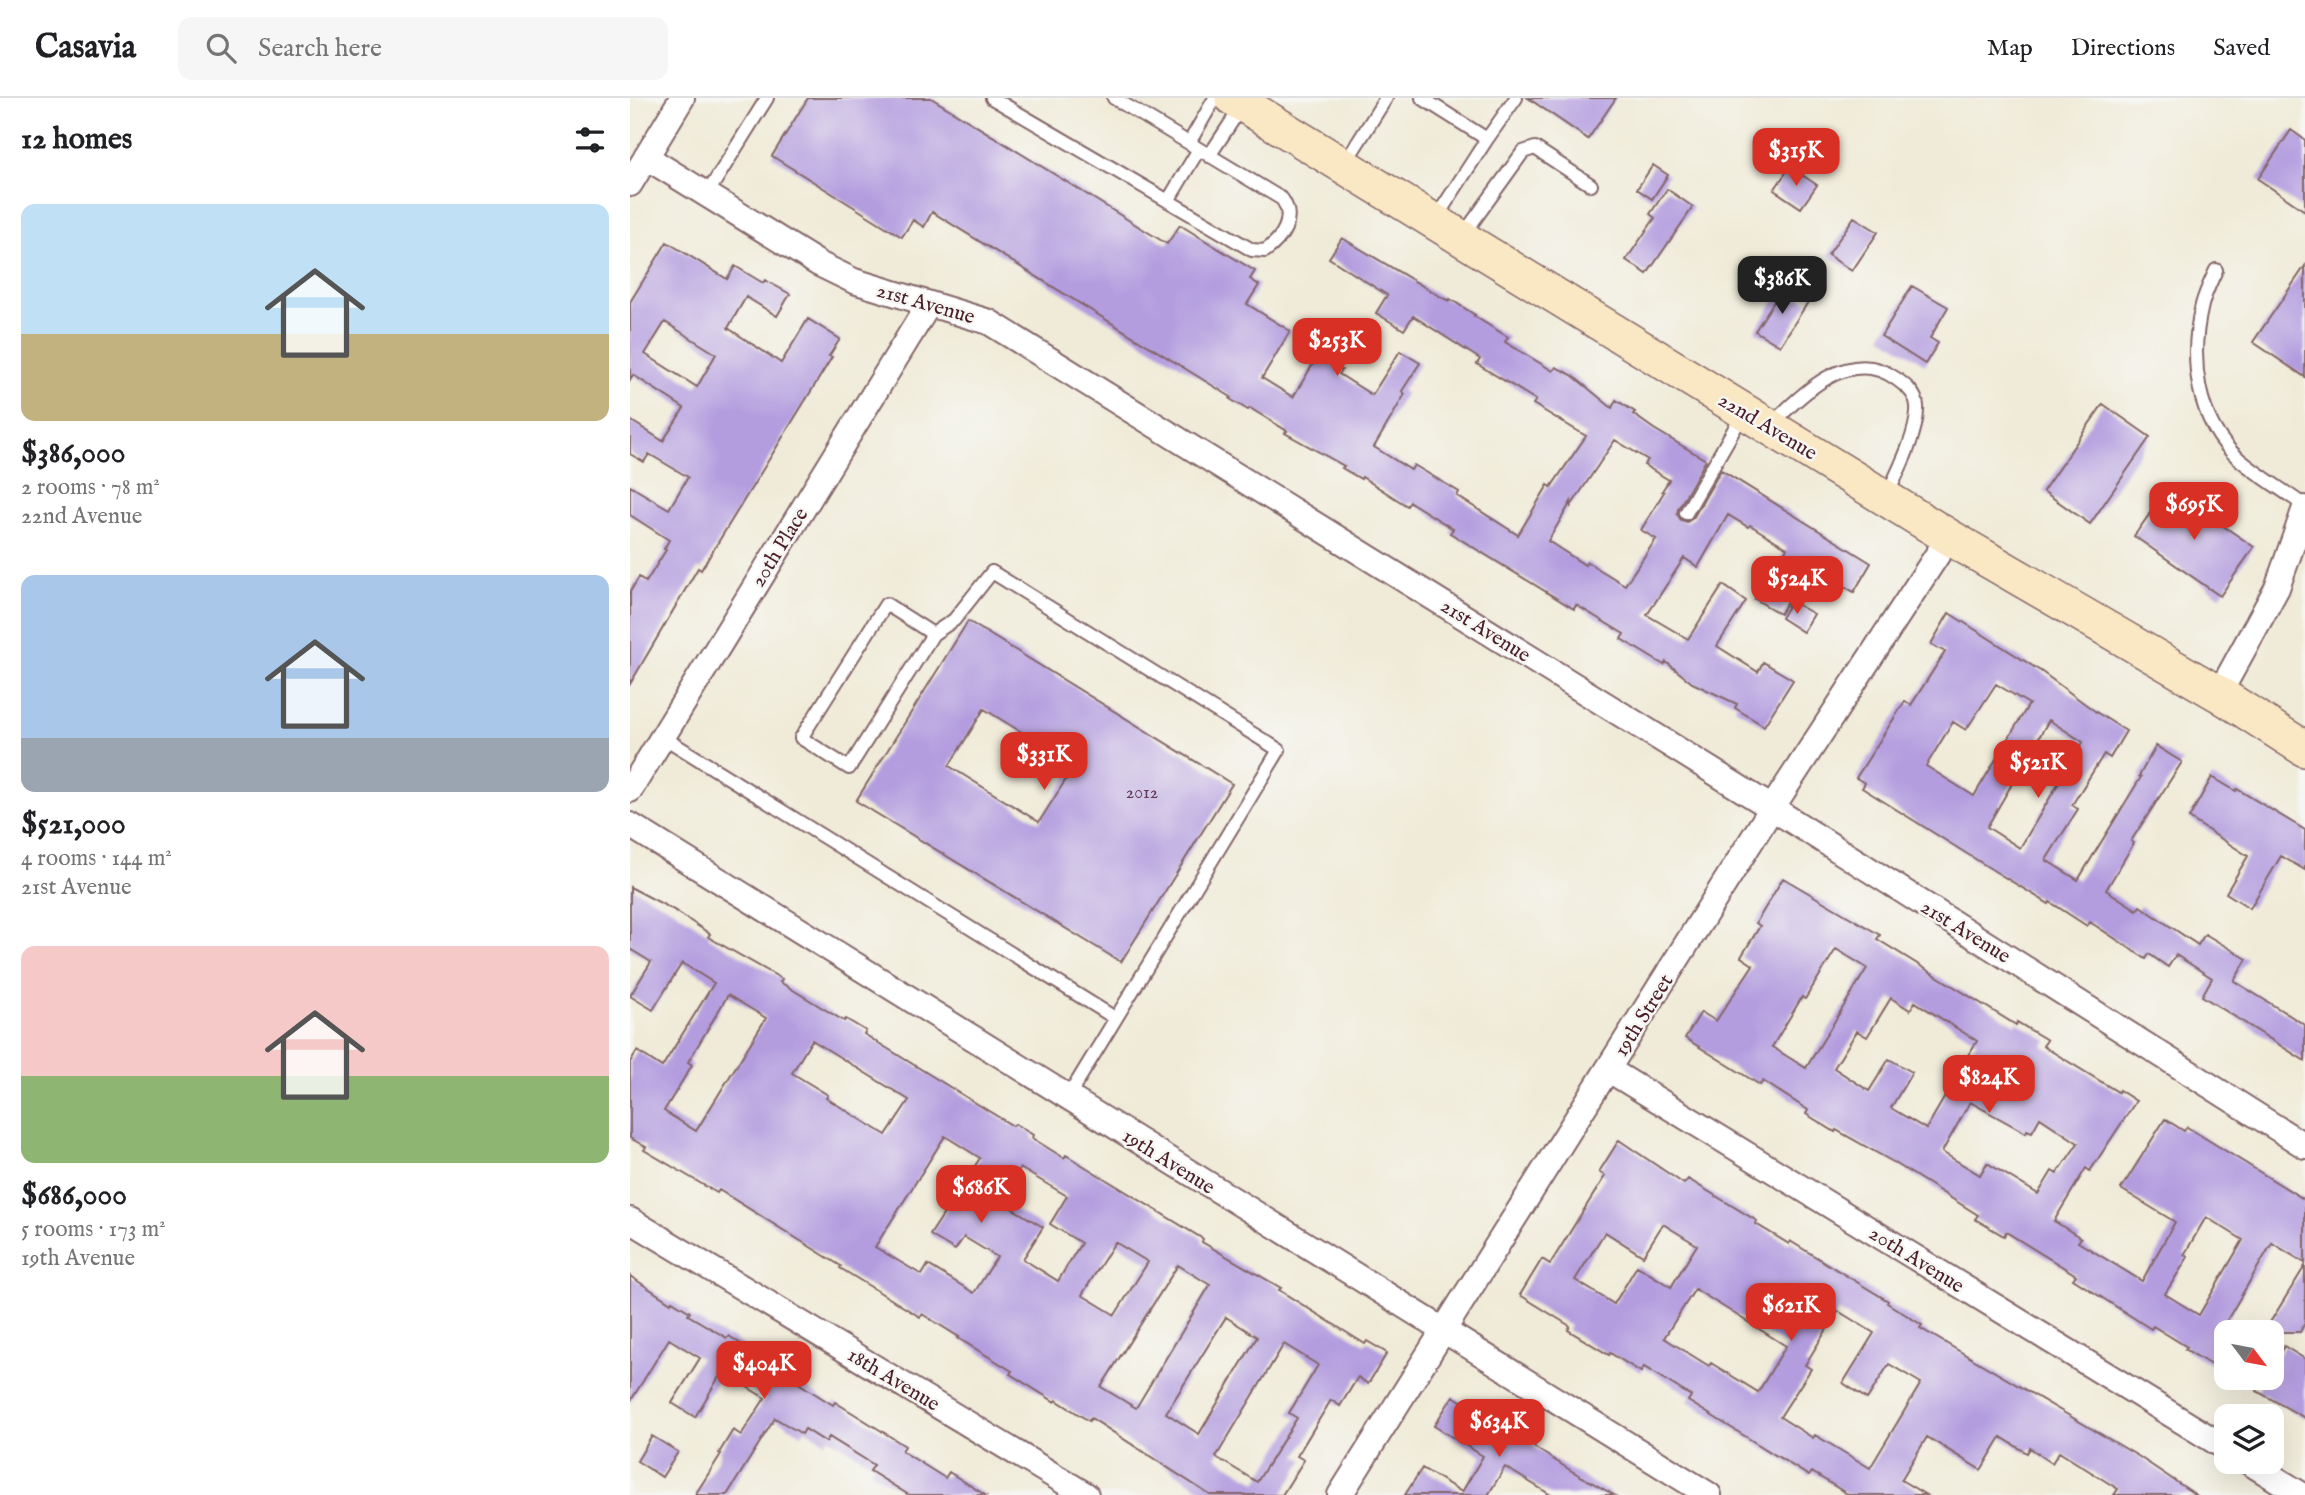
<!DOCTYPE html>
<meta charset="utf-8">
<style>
body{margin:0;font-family:"IM FELL English",serif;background:#f6f6f6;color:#202124;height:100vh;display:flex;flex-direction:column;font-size:26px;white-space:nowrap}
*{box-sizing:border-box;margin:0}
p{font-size:23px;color:#757577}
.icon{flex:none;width:38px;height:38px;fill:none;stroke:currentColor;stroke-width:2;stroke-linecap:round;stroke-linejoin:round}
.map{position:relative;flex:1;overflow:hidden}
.drawer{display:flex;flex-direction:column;background:#fff;width:630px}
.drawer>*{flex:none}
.needle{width:46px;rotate:122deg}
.buttons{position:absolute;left:1584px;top:1222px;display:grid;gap:14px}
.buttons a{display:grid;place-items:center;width:70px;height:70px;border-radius:14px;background:#fff;box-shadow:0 7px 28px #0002;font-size:35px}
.price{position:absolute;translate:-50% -60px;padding:0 16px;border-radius:14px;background:#d93025;color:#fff;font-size:23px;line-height:46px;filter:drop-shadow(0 2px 4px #0008)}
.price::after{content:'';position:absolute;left:50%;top:42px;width:21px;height:16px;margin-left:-10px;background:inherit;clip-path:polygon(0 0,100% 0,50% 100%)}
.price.on{background:#222;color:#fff}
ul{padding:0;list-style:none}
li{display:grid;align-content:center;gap:14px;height:371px;padding:0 21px}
li span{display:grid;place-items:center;height:217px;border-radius:14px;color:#555}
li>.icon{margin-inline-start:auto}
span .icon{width:126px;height:126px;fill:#fffc;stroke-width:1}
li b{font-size:30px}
h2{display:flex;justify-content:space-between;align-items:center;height:84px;padding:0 21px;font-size:30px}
header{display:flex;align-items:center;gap:42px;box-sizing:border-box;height:98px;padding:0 35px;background:#fff;border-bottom:2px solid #e0e0e0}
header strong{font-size:33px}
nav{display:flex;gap:38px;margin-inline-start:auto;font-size:24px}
.search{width:490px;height:63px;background:#f6f6f6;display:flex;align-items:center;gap:18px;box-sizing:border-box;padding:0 24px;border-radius:14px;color:#757577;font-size:26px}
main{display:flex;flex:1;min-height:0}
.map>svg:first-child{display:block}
.building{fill:#b49ddf;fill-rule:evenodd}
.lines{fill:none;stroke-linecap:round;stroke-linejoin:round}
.lane-casing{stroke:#846668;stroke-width:16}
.street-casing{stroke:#846668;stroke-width:28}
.secondary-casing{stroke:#846668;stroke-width:38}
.lane{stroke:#fff;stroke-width:12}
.street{stroke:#fff;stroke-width:24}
.secondary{stroke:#fae7c3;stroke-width:35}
.labels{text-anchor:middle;stroke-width:5;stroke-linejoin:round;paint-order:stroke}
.number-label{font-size:18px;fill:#643e58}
.street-label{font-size:21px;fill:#4a1f2b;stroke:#f6f6f2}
</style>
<header>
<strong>Casavia</strong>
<div class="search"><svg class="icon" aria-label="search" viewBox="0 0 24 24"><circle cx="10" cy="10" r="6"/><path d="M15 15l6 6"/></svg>Search here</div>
<nav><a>Map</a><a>Directions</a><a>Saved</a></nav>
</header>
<main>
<section class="drawer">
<h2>12 homes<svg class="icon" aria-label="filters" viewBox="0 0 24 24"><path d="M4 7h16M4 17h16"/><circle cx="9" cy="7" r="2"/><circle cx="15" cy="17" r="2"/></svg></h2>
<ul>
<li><span style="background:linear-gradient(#bfe0f5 60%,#c2b280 0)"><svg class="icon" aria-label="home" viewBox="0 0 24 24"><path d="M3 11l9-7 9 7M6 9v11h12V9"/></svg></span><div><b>$386,000</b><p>2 rooms · 78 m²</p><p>22nd Avenue</p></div></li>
<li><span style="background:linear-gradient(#a9c7e8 75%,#9aa5b1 0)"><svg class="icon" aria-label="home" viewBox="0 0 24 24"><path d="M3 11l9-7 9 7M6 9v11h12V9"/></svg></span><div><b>$521,000</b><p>4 rooms · 144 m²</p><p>21st Avenue</p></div></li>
<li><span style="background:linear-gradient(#f6c9c9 60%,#8fb573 0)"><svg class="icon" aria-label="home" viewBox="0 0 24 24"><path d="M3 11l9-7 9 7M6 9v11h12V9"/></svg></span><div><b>$686,000</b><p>5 rooms · 173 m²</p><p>19th Avenue</p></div></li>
</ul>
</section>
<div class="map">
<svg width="1675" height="1397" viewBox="0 0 1675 1397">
<rect width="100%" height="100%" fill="#f6f6f2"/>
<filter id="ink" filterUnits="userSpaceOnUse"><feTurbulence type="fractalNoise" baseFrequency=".0143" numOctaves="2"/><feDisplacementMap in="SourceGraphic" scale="14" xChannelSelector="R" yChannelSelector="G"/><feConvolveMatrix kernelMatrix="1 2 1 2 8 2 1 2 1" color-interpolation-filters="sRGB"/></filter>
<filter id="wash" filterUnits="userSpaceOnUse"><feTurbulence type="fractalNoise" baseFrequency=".00686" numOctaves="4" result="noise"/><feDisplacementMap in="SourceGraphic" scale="28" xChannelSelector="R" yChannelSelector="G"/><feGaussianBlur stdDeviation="1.57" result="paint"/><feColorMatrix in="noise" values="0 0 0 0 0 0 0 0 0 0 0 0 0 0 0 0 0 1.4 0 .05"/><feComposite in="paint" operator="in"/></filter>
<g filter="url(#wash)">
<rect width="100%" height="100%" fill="#f0ebd8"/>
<g id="blocks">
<path class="building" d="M178,0H301L537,146L550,127L625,173L620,181L629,187L617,206L660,233L632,280L663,299L688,258L712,272L709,276L742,297L770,253L790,265L772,293L775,296L744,349L781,372L784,367L829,394L827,398L888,437L918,387L921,389L956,338L903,306L906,302L847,266L850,261L783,218L774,232L746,215L757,197L699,160L712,140L813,200L819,203L820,201L845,217L844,218L878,239L875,244L923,273L926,269L942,277L982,310L986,302L1005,314L1003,316L1024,331L1076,362L1048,411L1047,416L1051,422L1057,424L1063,420L1091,372L1241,465L1224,494L1180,467L1150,516L1125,501L1157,450L1120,427L1118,429L1098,417L1068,469L1054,460L1017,517L1058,541L1093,487L1116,503L1087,548L1128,574L1133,564L1163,582L1134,628L1105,610L1107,606L1062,585L1036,564L1034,567L991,541L994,536L946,507L944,511L820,435L823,431L780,404L777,408L732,379L731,381L712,370L714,368L655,335L657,333L620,310L618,312L600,301L601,299L302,114L294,129L283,122L272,139L142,58ZM985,342L1018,362L1014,367L1039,382L1032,393L1034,394L1011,432L1026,441L995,487L957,464L955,467L918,443L941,404V408Z
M898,0H986L958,41Z
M1661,32L1675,42V113L1628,81Z
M1023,67L1038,77L1022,101L1007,91Z
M1160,69L1187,87L1171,110L1144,92Z
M1037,91L1063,109L1017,176L996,162L1025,120L1020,116Z
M1224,119L1248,134L1222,173L1198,157Z
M37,144L97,181L105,168L133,185L135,182L160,196L147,218L116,199L98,230L151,265L178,221L210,241L199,258L202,259L71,472L68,470L0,586V494L9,479L16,484L36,452L34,451L39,442L0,417V388L39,411L58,379L19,356L14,364L0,356V322L33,343L54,310L3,277L0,282V204ZM35,224L86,256L67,289L15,256Z
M1675,168V279L1623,244Z
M1154,188L1178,204L1150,248L1125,233Z
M1282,188L1318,209L1300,240L1308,245L1295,266L1251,238Z
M1473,306L1520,339L1460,426L1413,393Z
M1538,390L1624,449L1590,498L1504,438Z
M1161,503L1184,516L1173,534L1151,520Z
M1319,515L1412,574L1466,614L1496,633L1480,660L1474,656L1442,707L1448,711L1416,762L1448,782L1511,679L1509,678L1526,648L1552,664L1501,743L1504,745L1476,792L1507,812L1510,808L1568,847L1575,836L1617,861L1604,883L1675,927V963L1572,898L1582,880L1546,857L1538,869L1519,856L1516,861L1460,824L1457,828L1420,804L1419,806L1366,774L1232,690L1235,685L1226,680L1275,603L1281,607L1315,554L1301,546ZM1366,586L1399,606L1344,698L1296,668L1323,624L1336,632ZM1419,622L1453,644L1390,750L1357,729Z
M338,523L602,686L491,864L226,703ZM354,611L445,667L409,724L319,668Z
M1582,679L1606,693L1607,691L1675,732V772L1651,758L1620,810L1596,795L1618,758L1559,720Z
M1153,780L1250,837L1247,841L1386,927L1387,924L1417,942L1413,948L1488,994L1489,992L1506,1003L1460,1073L1456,1070L1424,1123L1451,1140L1448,1144L1512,1183L1545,1124L1491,1091L1535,1021L1554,1033L1557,1029L1675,1102V1165L1642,1145L1596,1224V1276L1555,1251L1557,1249L1523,1228L1521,1231L1443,1181L1446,1177L1376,1134L1374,1138L1345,1121L1348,1117L1265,1065L1206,1032L1205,1034L1176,1016L1178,1012L1133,983L1130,987L1055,940L1071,914L1086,923L1123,867L1111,859L1130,828L1126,825ZM1206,851L1237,870L1176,970L1142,949L1172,899L1175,901ZM1261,900L1280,912L1285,904L1347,943L1322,982L1324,983L1296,1031L1261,1010L1282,974L1259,961L1239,993L1204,970L1227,933L1237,939ZM1340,1004L1396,1035L1397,1032L1402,1034L1410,1020L1448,1045L1427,1076L1422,1073L1408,1096L1357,1065L1350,1077L1312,1054ZM1576,1119L1613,1142L1569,1217L1535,1196L1558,1159L1554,1157Z
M0,789L44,812L80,836L78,839L152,881L150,884L214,923L216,921L236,933L234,936L383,1028L385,1026L403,1037L402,1040L434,1060L436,1057L573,1141L572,1144L651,1190L649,1192L735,1246L737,1243L757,1255L738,1286L728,1279L710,1308L701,1302L667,1358L674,1362L652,1397H580L461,1320L459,1323L426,1302L425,1304L380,1276L382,1273L328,1240L329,1239L292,1216L290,1219L210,1170L211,1168L89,1092L87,1095L14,1052L16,1049L0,1040V964L7,953L32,969L84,885L52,865L23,912L0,898L21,864L0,851ZM98,897L136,920L66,1033L34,1013L62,967L58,964ZM182,942L279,1002L256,1037L196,1000L198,997L162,975ZM315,1038L350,1060L300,1137L325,1152L334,1139L367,1159L344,1195L298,1167L292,1177L245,1149ZM390,1070L437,1098L420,1126L451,1145L428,1183L393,1161L413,1129L370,1103ZM485,1144L518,1164L485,1217L452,1197ZM548,1167L580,1187L506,1310L471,1289ZM596,1219L627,1239L569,1336L536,1315ZM654,1246L688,1267L659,1315L667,1320L627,1384L586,1359Z
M989,1042L1054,1086L1058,1081L1127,1123L1126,1126L1159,1146L1160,1143L1212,1175L1258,1203L1257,1205L1292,1227L1290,1230L1508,1358L1566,1397H1484L1488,1391L1429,1354L1422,1365L1400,1350L1397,1355L1371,1339L1351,1372L1297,1339L1271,1382L1296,1397H1219L1182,1374L1179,1378L1113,1337L1058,1303L1061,1298L1014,1269L1011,1274L980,1255L979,1257L938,1232L940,1228L890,1197L912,1161L920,1166L975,1078L969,1074ZM1033,1126L1067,1147L1041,1189L1007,1168L984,1206L945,1182L975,1134L1013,1158ZM1065,1191L1156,1248L1128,1294L1081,1265L1079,1268L1034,1240ZM1208,1213L1244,1235L1213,1285L1237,1301L1259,1266L1291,1285L1240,1370L1185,1337L1183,1340L1150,1319L1181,1271L1175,1267Z
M1675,1168V1225L1670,1234H1634Z
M0,1178L41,1205L42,1203L60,1214L58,1217L97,1240L99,1238L117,1250L116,1252L203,1307L205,1304L250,1332L275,1348L272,1353L315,1380L319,1374L355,1397H279L240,1373L244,1367L199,1339L196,1344L175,1331L172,1336L145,1320L97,1397H65L91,1356L89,1355L103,1332L111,1337L135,1300L92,1274L65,1319L42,1305L70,1260L39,1241L0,1304Z
M1654,1248L1675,1261V1320L1627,1293L1635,1279H1642V1269Z
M823,1298L905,1347L904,1349L940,1372L984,1397H921L875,1369L858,1397H775L792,1370L832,1394L853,1358L804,1328Z
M22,1338L48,1354L32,1379L7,1363Z"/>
</g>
</g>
<g filter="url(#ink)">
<use href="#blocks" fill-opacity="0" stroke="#846668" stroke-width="2"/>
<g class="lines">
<defs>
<path id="lane" d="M362,0L622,152L635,153C652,141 666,121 652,101L484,0
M792,0L857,41L804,123
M857,41L886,0
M559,45L585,0
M579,58L612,8
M715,65L756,0
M77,96L137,0
M538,103L569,51
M831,140L893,54L905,50L961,87
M1586,172C1581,183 1575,195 1572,207C1559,260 1566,323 1609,361C1629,378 1653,392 1675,408
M1142,326C1172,295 1220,248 1265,280C1275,287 1286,295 1287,308C1289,333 1267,376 1256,399
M1056,415L1114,314
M303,536L219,670L171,640L256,506L303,536L324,522L362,474L649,652L438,999
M33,639L485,920"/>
<path id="street" d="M16,59L189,166L224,183L359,224L1142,710L1675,1048
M0,86L52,0
M1589,596L1647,490L1675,410
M0,692L299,206
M0,727L1079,1397
M979,972L1596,1350
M0,1122L456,1397
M1617,1363L1672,1397
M710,1397L1142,710L1319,439"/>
<path id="secondary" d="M603,0L1319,439L1589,596L1675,651"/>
</defs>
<use href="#lane" class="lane-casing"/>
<use href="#street" class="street-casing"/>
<use href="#secondary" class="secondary-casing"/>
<use href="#lane" class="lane"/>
<use href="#street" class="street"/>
<use href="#secondary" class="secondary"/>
</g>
</g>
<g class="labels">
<g class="number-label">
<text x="512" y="700">2012</text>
</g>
<g class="street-label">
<text transform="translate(296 205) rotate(16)" y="7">21st Avenue</text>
<text transform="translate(1138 328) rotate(31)" y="7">22nd Avenue</text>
<text transform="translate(149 449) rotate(-58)" y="7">20th Place</text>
<text transform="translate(856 532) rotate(32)" y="7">21st Avenue</text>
<text transform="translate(1336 833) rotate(32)" y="7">21st Avenue</text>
<text transform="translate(1013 917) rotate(-58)" y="7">19th Street</text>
<text transform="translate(539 1063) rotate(32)" y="7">19th Avenue</text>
<text transform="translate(1287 1161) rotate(32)" y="7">20th Avenue</text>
<text transform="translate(264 1281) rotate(31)" y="7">18th Avenue</text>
</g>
</g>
</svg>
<div class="buttons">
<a><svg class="needle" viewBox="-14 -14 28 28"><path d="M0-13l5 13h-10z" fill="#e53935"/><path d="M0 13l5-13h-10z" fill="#757577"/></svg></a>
<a><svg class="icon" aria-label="layers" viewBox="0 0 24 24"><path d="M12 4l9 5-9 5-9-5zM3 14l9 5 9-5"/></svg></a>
</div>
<b class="price" style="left:1166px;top:90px">$315K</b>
<b class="price on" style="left:1152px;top:218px">$386K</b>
<b class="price" style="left:707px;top:280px">$253K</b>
<b class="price" style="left:1564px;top:444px">$695K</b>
<b class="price" style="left:1167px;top:518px">$524K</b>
<b class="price" style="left:414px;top:694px">$331K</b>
<b class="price" style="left:1408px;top:702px">$521K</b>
<b class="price" style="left:1359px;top:1017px">$824K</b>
<b class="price" style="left:351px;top:1127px">$686K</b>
<b class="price" style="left:1161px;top:1245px">$621K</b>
<b class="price" style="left:134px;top:1303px">$404K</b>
<b class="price" style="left:869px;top:1361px">$634K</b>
</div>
</main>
